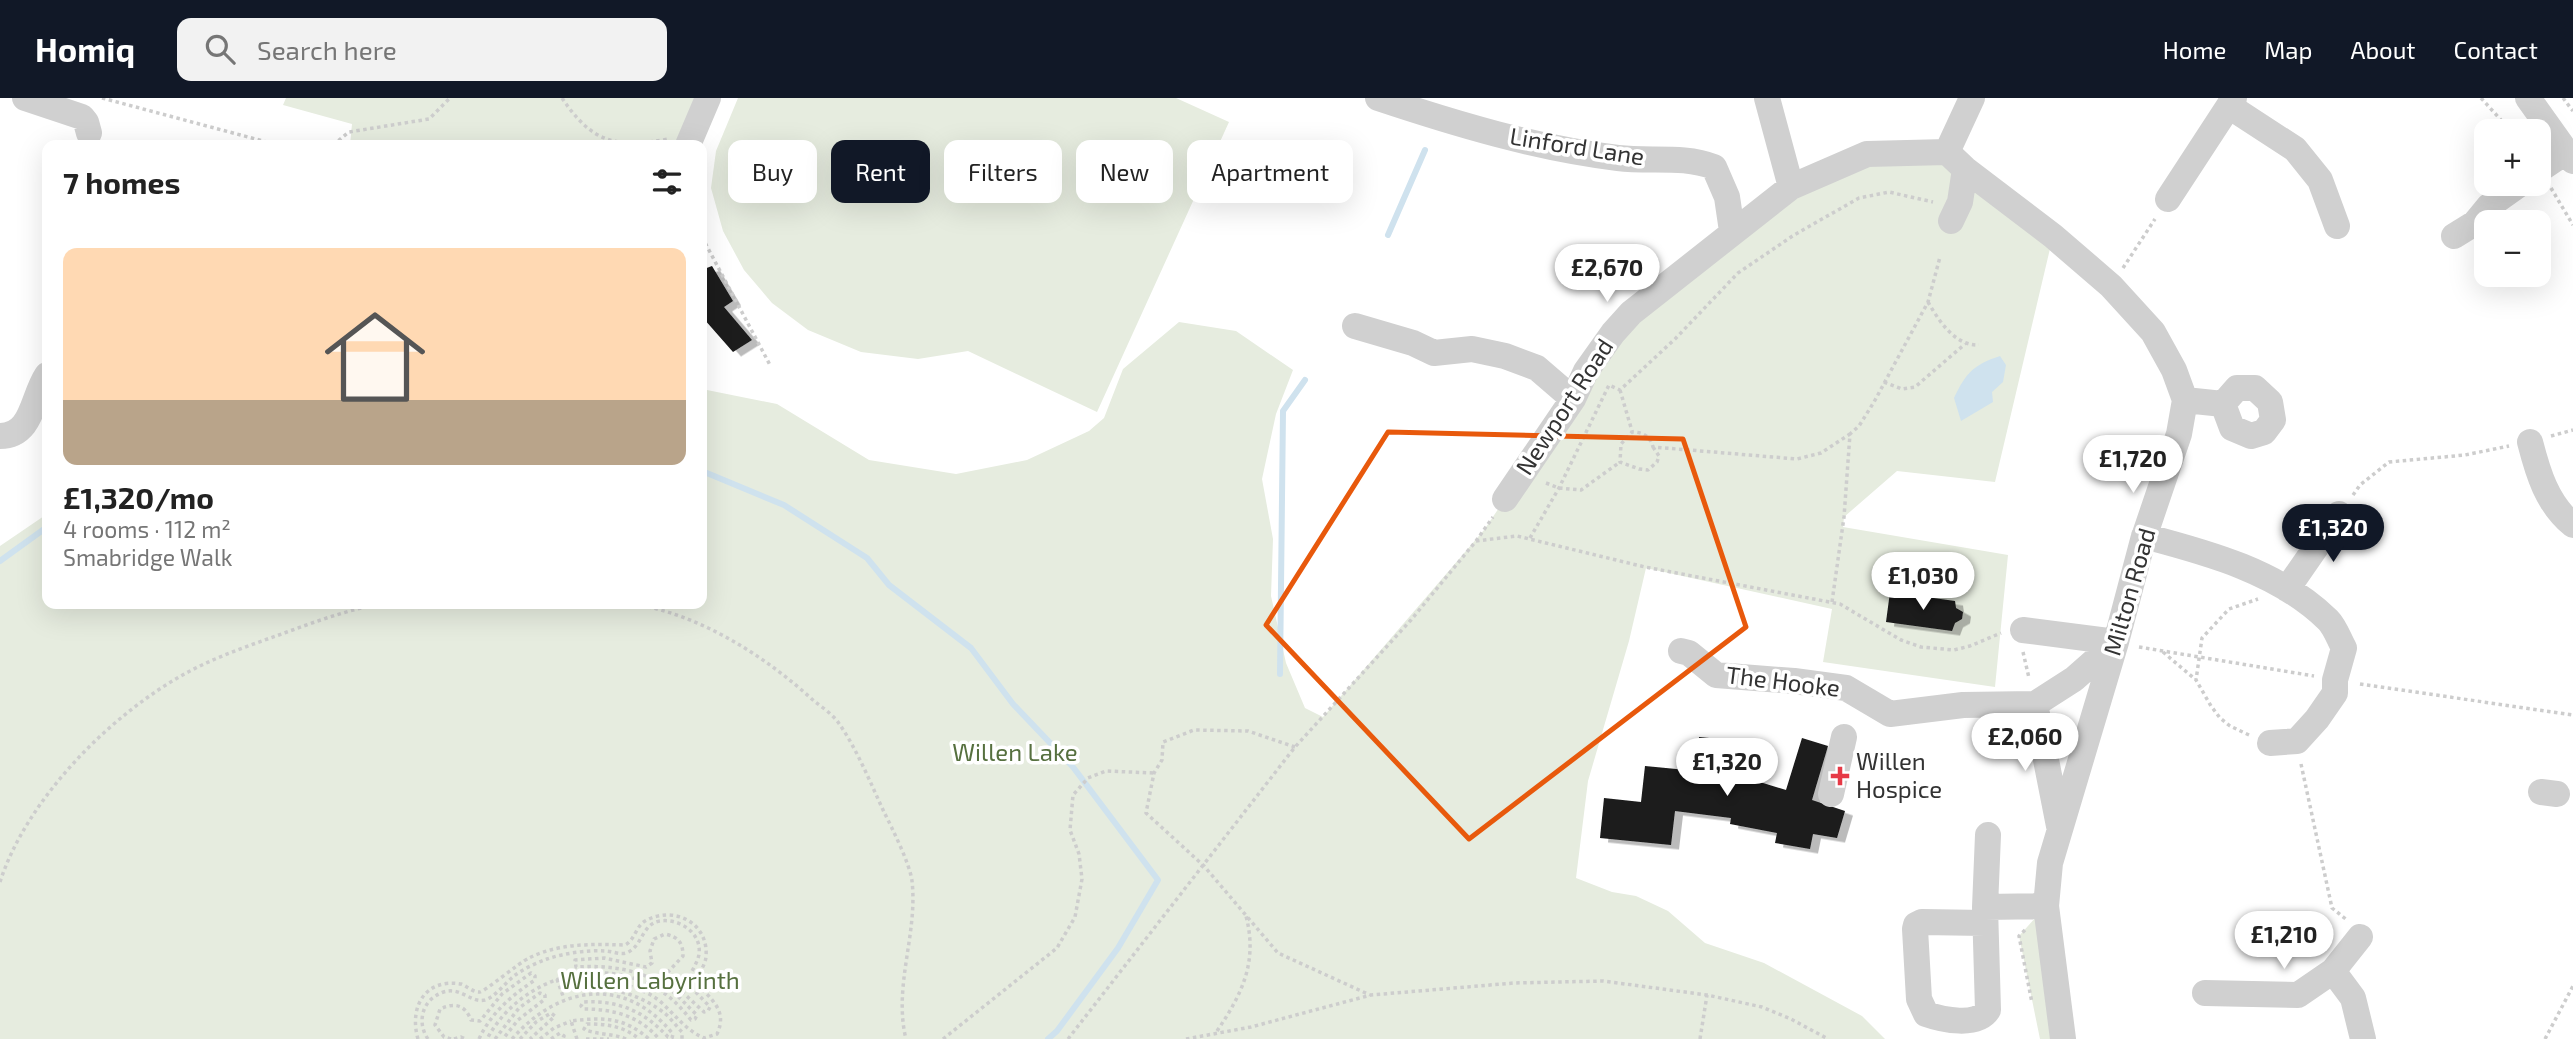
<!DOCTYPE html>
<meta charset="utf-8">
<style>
body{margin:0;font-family:"Exo 2",sans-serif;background:#f2f2f2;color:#222;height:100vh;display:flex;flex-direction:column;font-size:26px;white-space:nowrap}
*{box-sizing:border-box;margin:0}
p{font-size:23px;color:#767676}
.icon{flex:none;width:38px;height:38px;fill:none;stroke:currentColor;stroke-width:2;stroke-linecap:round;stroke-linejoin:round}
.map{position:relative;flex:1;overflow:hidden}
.drawer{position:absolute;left:42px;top:42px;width:665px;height:469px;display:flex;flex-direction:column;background:#fff;border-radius:14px;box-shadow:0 7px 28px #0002}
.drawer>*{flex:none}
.guide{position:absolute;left:728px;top:42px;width:665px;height:63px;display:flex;gap:14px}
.tools{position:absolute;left:2474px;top:21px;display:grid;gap:14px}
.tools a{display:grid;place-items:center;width:77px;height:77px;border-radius:14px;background:#fff;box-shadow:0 7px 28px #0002;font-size:35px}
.price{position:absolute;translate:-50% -60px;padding:0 16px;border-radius:24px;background:#fff;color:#222;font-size:23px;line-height:46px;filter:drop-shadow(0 2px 4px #0008)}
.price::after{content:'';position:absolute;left:50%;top:42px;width:21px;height:16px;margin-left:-10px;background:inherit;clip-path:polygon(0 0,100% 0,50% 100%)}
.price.selected{background:#111827;color:#fff}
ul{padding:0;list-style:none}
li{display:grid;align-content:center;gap:14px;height:371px;padding:0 21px}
li span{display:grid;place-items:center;height:217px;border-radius:14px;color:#555}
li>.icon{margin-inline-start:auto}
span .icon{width:126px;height:126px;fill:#fffc;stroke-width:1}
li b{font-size:30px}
h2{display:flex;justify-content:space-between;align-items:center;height:84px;padding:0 21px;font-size:30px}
.chip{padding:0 24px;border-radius:14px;background:#fff;box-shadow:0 7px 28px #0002;font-size:24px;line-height:63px}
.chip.selected{background:#111827;color:#fff}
header{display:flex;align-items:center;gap:42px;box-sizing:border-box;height:98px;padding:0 35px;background:#111827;color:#fff}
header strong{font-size:33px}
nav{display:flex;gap:38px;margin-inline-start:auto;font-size:24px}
.search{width:490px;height:63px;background:#f2f2f2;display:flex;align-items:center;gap:18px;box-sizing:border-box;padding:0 24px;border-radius:14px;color:#767676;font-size:26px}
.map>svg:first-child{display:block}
.green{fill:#e6ecdf}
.water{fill:#cfe2ee}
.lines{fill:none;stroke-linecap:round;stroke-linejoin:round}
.stream{stroke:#cfe2ee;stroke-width:6}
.building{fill:#1a1a1a;filter:url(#shadow)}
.path{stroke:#cdcdcd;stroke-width:3.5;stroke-dasharray:3.5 3.5;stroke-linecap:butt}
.minor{stroke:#d0d0d0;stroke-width:26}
.marked{fill:none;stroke:#e8590c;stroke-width:5;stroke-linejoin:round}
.poi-dot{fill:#e63946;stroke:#fff;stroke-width:2.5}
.labels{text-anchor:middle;stroke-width:7;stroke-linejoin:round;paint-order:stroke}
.street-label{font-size:24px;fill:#333;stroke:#fff}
.park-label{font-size:24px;fill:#56703f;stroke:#fff}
.poi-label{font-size:24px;fill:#333;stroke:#fff;text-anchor:start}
</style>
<header>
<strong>Homiq</strong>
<div class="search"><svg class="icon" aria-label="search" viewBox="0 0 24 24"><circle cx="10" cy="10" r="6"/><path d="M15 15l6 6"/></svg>Search here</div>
<nav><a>Home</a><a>Map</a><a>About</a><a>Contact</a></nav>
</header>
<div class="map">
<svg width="2573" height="941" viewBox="0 0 2573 941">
<defs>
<filter id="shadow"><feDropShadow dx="8" dy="4.5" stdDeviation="0" flood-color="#0004"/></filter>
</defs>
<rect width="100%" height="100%" fill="#fff"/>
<path class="green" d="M286,0H697L677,47H350L352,26L283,7Z
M738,0H1176L1229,24L1097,314L968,253L918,261L861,254L808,232L772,205L744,172L723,133L711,90L716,53Z
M1947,54L2053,138L1995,384L1897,373L1844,419L1843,429L2008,457L1995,589L1823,564L1832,511L1646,470L1629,543L1588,683L1576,780L1612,794L1636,798L1668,813L1705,845L1764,865L1862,918L1885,941H0V448L47,416V506H702V291L777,306L869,362L956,376L1027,362L1089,333L1104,320L1123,271L1179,224L1236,233L1293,272L1276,316L1262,381L1273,441L1271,498L1286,565L1305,610L1323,619L1484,432L1573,301L1586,273L1732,133L1867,56Z
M2046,808L2063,941H2040L2019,838Z"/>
<path class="water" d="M2000,258L2006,267L2003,284L1992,294L1993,304L1961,323L1954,300C1966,275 1973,267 2000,258Z"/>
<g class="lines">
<path class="stream" d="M1388,137L1425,52
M702,373L784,407L867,460L889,487L971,550L1013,606L1073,669L1158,782L1118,850L1057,933L1048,941
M0,463L47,429
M1280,576L1283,313L1305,282"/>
</g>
<path class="building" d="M702,166L704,171L712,168L733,203L724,209L752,242L733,254L704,221L702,222Z
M1890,494L1955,503L1956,510L1963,514L1962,521L1955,525L1952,533L1886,524Z
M1699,639L1760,645L1758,670L1720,666L1719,681L1763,685L1786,692L1802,640L1828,648L1812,702L1845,713L1837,740L1813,736L1810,751L1775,745L1777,735L1730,726L1731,720L1675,713L1671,747L1600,740L1604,700L1641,704L1645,668L1697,673Z"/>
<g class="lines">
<path class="path" d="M102,0L278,47
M562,0C592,45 617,51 668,41
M2481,0L2511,33
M2563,0L2573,13
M333,47L349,34L429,21L450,0
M2551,90L2573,127
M702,139L770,267
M2123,170L2155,121
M1928,204C1939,223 1955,248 1979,247
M1884,284L1902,291L1915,289L1965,246
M1620,292L1632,333
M2551,338L2573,332
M1653,349L1659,358L1657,364L1648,372L1639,371L1620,364L1621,346L1632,334C1643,334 1650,338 1653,349L1797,361L1821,355L1850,336
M1546,385L1559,390L1581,392L1620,364
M2353,397L2360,387L2389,364L2465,357L2509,348
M1530,440L1559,390L1609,287L1620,292L1675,241L1738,175L1794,137L1859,100L1889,94L1933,104
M1476,443L1517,438L1645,469L1840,506L1901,542L1921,549L1954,552L1970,548L2001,535
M1832,504L1844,419L1850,336L1859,328L1874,304L1928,204L1940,159
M634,506C701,517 765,558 814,603C822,609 832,616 838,624C857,651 870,684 884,714C892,730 910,766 912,783C918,836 893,888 906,941
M2139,549L2314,578
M2023,554L2029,580
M2163,554L2196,582
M2360,586L2573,617
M2249,637L2230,628L2220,620L2211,608L2196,582L2202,540L2229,511L2258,501
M1295,649L1248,633L1194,632L1163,644L1162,662L1154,675L1146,715L1204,768L1278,855L1370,897
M2301,666L2332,810L2347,822
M0,784C27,700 112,615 188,574C220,557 254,546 287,534C317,523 348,512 379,506
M2025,832L2019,838L2032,905
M557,881L564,901
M1217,933C1242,896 1258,864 1246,818
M418,941C409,910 424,880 461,886C467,888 474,895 480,894C484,894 520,864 529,860C559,845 592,846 625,847C635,842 636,828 645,823C673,807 709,824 706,859C705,868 698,875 697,885C711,902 728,912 717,936L704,940C687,933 676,918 662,905C642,887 605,880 579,883L577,888L580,890C609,888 639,896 663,914C670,919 676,928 682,934V941
M428,941C418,927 421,908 434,899C458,882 468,906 485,902C495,899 505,885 514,878C523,871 536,865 547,861C565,855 587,852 605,853C612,853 620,857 626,855C643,849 641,826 660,823C679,820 702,835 699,856C698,864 691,874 688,881L691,889L710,909L708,913L704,914L669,882L668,874L683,858C683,844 678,839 665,836L654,841L650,853L652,865L646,869L604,860L575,862L576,869C608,867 641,871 668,890C678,897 687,908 697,917L695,921L691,922C683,912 674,902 664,895C603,854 521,878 487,941
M451,941L444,939L435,927L440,911C455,904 465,907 471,922L480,923L502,896L531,875L535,878V882C511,898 491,915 479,941
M454,941L461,939L465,941
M495,941L519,910L540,895L545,897V901L518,922L503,941
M512,941C559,887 625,877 673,936L672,940L668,939C644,913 618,902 583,904L581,908L584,911C613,911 640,918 659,941
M520,941L536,924L551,915L555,918L530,941
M540,941L554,930L571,923
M551,941L560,935L564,938L563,941
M577,941L571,923C603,919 624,919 649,941
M586,941H609
M626,941C612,935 596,937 584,931L587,926C606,926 624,928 639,941
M943,941L1057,850L1075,819L1082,781L1079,756L1070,732L1073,697L1088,680L1106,673L1154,675
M1068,941L1295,649L1411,522L1476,443L1493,419
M1186,941L1251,929L1371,897L1514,885L1603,883L1707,897L1762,909L1791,921L1828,941
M1700,941L1707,897
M2545,941L2573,888"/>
<path class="minor" d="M25,0L82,19L86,24L89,35
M1378,0C1456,26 1536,50 1618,60C1651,64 1683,57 1714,69L1727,99L1732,133
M1767,0L1791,89
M2528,0L2573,63
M2229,8L2295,51L2320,82L2337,128
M688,47L708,0
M1947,54L1972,0
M2539,72L2567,53
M2168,101L2234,0
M1951,123L1960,104L1965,71
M2454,138L2475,125L2489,108L2520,86
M1355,228L1413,245L1434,255L1472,251L1505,258L1537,270L1573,301
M2185,302L2223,306L2237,290H2255L2270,304L2273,322L2264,334L2251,338L2232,330L2223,306
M0,338C33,338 32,299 47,277
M2530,344C2538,375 2547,406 2573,427
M1505,401L1573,301L1586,273L1613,235L1631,215L1791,89L1867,56L1947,54L1965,71L2053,138L2111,188L2153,234L2174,272L2185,302L2179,336L2143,442L2116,544L2050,765L2046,808L2063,941
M2144,438C2209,455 2279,474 2328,522C2335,529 2339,541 2344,550L2335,582V595L2317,621L2297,643L2270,645
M2287,491L2339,416
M2023,532L2116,544
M1681,553L1689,555L1716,577L1794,583L1846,590L1890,616L1963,607L2035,606L2074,581L2116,544
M2035,606L2059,728
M2541,694L2557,696
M1831,696L1844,639
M1988,737L1985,809L2046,808
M1985,809L1988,912C1977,929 1943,922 1926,916L1919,901L1915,831L1916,827L1922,824L1985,825
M2333,873L2353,900L2363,941
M2205,895L2298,897L2333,873L2360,839"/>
</g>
<path class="marked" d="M1388,334L1683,341L1746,529L1469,741L1266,527Z"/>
<path class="poi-dot" d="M1836.5 667.5h7v7h7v7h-7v7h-7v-7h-7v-7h7z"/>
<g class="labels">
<g class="street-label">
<text transform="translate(1577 49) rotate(9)" y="8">Linford Lane</text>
<text transform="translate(1565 309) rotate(-57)" y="8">Newport Road</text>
<text transform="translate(2130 494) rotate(-74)" y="8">Milton Road</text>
<text transform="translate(1783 584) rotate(7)" y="8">The Hooke</text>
</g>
<g class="park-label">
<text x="1015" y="663">Willen Lake</text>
<text x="650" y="891">Willen Labyrinth</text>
</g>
<g class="poi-label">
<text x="1856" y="672">Willen<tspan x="1856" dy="28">Hospice</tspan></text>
</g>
</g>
</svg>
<div class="tools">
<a>+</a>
<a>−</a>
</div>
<b class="price" style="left:1607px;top:206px">£2,670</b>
<b class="price" style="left:2133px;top:397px">£1,720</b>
<b class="price selected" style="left:2333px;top:466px">£1,320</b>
<b class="price" style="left:1923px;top:514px">£1,030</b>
<b class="price" style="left:2025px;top:675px">£2,060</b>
<b class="price" style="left:1727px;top:700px">£1,320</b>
<b class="price" style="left:2284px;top:873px">£1,210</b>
<div class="guide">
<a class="chip">Buy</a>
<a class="chip selected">Rent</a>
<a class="chip">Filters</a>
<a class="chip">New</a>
<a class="chip">Apartment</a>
</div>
<section class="drawer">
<h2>7 homes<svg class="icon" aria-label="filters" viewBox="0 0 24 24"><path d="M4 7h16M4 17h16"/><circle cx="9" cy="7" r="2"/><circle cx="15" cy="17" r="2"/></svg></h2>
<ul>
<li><span style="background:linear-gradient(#ffd9b3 70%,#b9a48a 0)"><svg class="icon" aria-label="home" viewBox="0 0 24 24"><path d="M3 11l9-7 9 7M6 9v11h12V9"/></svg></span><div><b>£1,320/mo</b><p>4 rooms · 112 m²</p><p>Smabridge Walk</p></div></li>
</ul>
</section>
</div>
